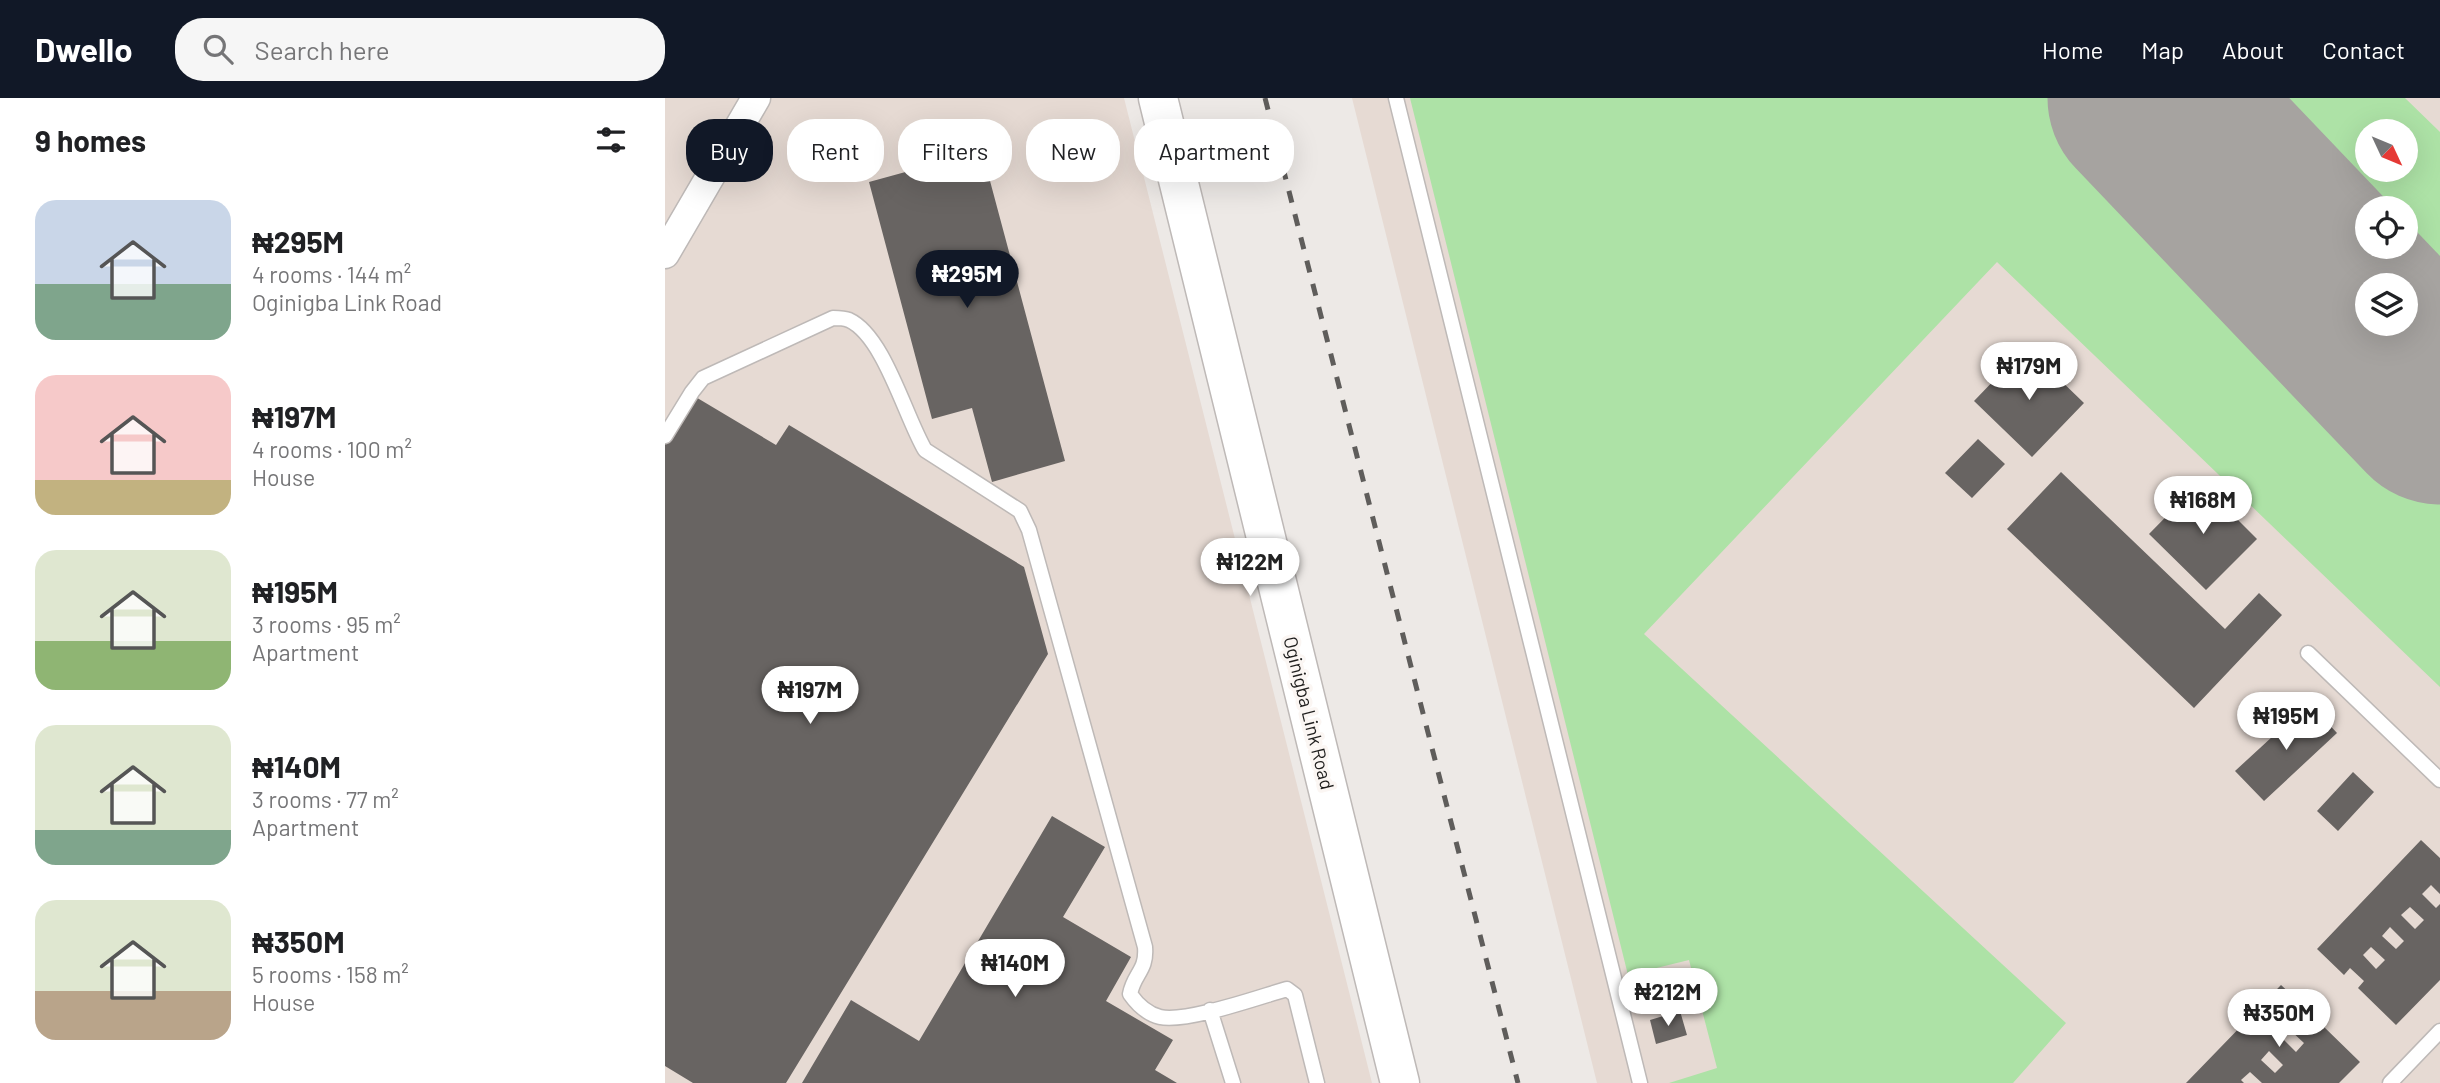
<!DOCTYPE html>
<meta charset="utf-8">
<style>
body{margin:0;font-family:Barlow,sans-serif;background:#f6f6f6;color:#202124;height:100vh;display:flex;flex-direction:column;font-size:26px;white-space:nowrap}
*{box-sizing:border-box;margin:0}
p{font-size:23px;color:#757577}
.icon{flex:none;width:38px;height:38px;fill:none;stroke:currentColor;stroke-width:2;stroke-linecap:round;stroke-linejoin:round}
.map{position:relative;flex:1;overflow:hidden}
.side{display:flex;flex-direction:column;background:#fff;width:665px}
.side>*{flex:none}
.hud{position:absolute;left:21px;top:21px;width:665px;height:63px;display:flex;gap:14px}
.needle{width:46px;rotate:134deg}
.controls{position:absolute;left:1690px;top:21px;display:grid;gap:14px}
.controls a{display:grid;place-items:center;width:63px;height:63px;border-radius:50%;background:#fff;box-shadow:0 7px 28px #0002;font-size:35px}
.price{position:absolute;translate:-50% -60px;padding:0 16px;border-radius:24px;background:#fff;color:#222;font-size:23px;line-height:46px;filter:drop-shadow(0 2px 4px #0008)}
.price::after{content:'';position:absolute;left:50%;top:42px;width:21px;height:16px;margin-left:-10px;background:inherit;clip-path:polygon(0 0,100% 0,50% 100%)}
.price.selected{background:#111827;color:#fff}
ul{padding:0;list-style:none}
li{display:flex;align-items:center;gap:21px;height:175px;padding:0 35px}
li span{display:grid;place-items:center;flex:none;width:196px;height:140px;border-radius:21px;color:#555}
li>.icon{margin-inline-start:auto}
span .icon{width:84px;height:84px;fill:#fffc;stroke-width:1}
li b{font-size:30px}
h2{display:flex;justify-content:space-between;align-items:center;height:84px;padding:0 35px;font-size:30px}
.pill{padding:0 24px;border-radius:28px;background:#fff;box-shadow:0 7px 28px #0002;font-size:24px;line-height:63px}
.pill.selected{background:#111827;color:#fff}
header{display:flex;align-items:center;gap:42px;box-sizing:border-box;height:98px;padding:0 35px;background:#111827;color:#fff}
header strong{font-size:33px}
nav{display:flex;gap:38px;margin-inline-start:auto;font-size:24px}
.search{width:490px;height:63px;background:#f6f6f6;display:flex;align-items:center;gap:18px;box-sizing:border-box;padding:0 24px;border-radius:28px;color:#757577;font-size:26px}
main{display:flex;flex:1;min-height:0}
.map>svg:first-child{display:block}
.built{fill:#e6dad3;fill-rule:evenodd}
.green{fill:#ade2a6;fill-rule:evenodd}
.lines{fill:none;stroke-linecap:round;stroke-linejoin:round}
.runway{stroke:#a6a3a0;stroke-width:203}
.building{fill:#686462;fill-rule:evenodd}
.lane-casing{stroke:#beb9b7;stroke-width:17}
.street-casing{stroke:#beb9b7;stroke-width:31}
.secondary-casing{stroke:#beb9b7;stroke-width:41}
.lane{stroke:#fff;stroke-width:14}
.street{stroke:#fff;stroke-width:28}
.secondary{stroke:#fff;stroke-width:38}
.rail{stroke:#5f5d5b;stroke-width:5;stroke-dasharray:12 12;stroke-linecap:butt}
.labels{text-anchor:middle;stroke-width:7;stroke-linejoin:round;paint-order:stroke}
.street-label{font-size:19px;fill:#1f1e1d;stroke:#fbf6f3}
</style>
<header>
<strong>Dwello</strong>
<div class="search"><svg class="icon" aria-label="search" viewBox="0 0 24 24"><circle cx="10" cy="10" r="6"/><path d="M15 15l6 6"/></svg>Search here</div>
<nav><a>Home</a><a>Map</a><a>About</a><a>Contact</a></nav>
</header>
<main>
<section class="side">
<h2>9 homes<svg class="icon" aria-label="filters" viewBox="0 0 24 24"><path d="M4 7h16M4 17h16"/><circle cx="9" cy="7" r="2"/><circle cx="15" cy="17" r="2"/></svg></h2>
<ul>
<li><span style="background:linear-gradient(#c9d6e8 60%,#7fa58c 0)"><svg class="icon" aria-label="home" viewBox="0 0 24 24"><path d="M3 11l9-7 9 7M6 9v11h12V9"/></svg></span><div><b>₦295M</b><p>4 rooms · 144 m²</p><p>Oginigba Link Road</p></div></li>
<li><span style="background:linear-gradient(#f6c9c9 75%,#c2b280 0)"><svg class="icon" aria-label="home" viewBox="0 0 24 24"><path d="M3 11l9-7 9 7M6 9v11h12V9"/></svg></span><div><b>₦197M</b><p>4 rooms · 100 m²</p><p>House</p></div></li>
<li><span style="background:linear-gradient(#dfe7d0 65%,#8fb573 0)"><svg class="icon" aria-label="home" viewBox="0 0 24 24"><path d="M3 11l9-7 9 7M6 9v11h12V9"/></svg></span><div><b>₦195M</b><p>3 rooms · 95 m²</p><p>Apartment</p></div></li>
<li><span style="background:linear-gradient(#dfe7d0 75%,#7fa58c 0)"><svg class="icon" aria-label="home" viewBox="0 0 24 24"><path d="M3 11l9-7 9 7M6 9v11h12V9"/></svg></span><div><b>₦140M</b><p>3 rooms · 77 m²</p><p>Apartment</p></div></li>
<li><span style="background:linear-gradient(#dfe7d0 65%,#b9a48a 0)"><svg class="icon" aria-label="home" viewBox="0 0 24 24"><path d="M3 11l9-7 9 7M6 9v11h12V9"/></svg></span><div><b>₦350M</b><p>5 rooms · 158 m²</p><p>House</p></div></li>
</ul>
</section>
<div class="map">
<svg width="1775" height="985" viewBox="0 0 1775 985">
<rect width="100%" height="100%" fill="#ede9e6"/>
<path class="built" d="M0,0H459L707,985H0Z
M687,0H1775V985H932ZM1703,33H1741V72H1703ZM1703,110H1741V149H1703ZM1703,187H1741V226H1703Z"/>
<path class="green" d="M745,0H1419L1775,376V589L1332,164L979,536L1401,925L1348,985H1004L1052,970L1024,862L963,877Z
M1557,0H1740L1775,34V228L1741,193V187H1736ZM1703,33H1741V72H1703ZM1703,110H1741V149H1703Z"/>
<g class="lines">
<path class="runway" d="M1484,0L1775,305"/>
</g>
<path class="building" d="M317,53L400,363L327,384L307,310L267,321L204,84Z
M1361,249L1419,305L1367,359L1309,303Z
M29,298L111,347L124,327L359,469L383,556L121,985H28L0,968V346Z
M1313,341L1340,366L1307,400L1280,375Z
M1396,374L1560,531L1594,495L1617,517L1529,610L1342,431Z
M1535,384L1592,441L1541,492L1484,436Z
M1644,605L1672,635L1599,703L1570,673Z
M1688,674L1709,694L1673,733L1652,713Z
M387,718L440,749L398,819L466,859L441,903L508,942L490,972L512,985H137L186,902L254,943Z
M1756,742L1775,760V796L1766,787L1757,796L1771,810L1775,806V882L1731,927L1693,890L1699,883L1685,870L1679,877L1652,851ZM1745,809L1759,822L1750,831L1736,817ZM1725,829L1739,843L1731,851L1717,838ZM1706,849L1720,862L1711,871L1698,857Z
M1616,887L1644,913L1637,920L1651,934L1657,927L1695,964L1674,985H1597L1585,974L1576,982L1579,985H1521ZM1625,932L1639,945L1631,954L1617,940ZM1604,953L1618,967L1610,975L1596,962Z
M1015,913L1022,937L991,946L985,922Z"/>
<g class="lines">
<defs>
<path id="lane" d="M731,0L975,985
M0,338L27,294L38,280L168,220C172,220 179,220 184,222C219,238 240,318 260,352L355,413L364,432L480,849C482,873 469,875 465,896C472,906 483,916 495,919C521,925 594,899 622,891L630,897L652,985
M1643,555L1775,682
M545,912L568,985
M1725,985L1775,933"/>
<path id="street" d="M0,156L91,0"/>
<path id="secondary" d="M493,0L735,985"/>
</defs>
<use href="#lane" class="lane-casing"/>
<use href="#street" class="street-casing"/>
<use href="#secondary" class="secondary-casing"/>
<use href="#lane" class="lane"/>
<use href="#street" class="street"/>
<use href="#secondary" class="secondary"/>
<path class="rail" d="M600,0L853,985"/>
</g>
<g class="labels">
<g class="street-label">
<text transform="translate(644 615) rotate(76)" y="7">Oginigba Link Road</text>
</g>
</g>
</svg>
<div class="controls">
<a><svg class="needle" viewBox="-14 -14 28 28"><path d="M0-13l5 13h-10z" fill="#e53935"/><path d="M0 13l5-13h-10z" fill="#757577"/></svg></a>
<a><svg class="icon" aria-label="locate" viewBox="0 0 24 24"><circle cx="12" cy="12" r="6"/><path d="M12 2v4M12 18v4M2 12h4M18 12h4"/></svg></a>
<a><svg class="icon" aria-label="layers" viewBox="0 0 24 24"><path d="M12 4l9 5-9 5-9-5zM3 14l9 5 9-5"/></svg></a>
</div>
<b class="price selected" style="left:302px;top:212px">₦295M</b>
<b class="price" style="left:1364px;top:304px">₦179M</b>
<b class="price" style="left:1538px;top:438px">₦168M</b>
<b class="price" style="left:585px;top:500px">₦122M</b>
<b class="price" style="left:145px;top:628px">₦197M</b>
<b class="price" style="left:1621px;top:654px">₦195M</b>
<b class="price" style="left:350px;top:901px">₦140M</b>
<b class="price" style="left:1003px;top:930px">₦212M</b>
<b class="price" style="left:1614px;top:951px">₦350M</b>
<div class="hud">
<a class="pill selected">Buy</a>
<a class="pill">Rent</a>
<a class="pill">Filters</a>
<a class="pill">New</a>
<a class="pill">Apartment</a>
</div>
</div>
</main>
